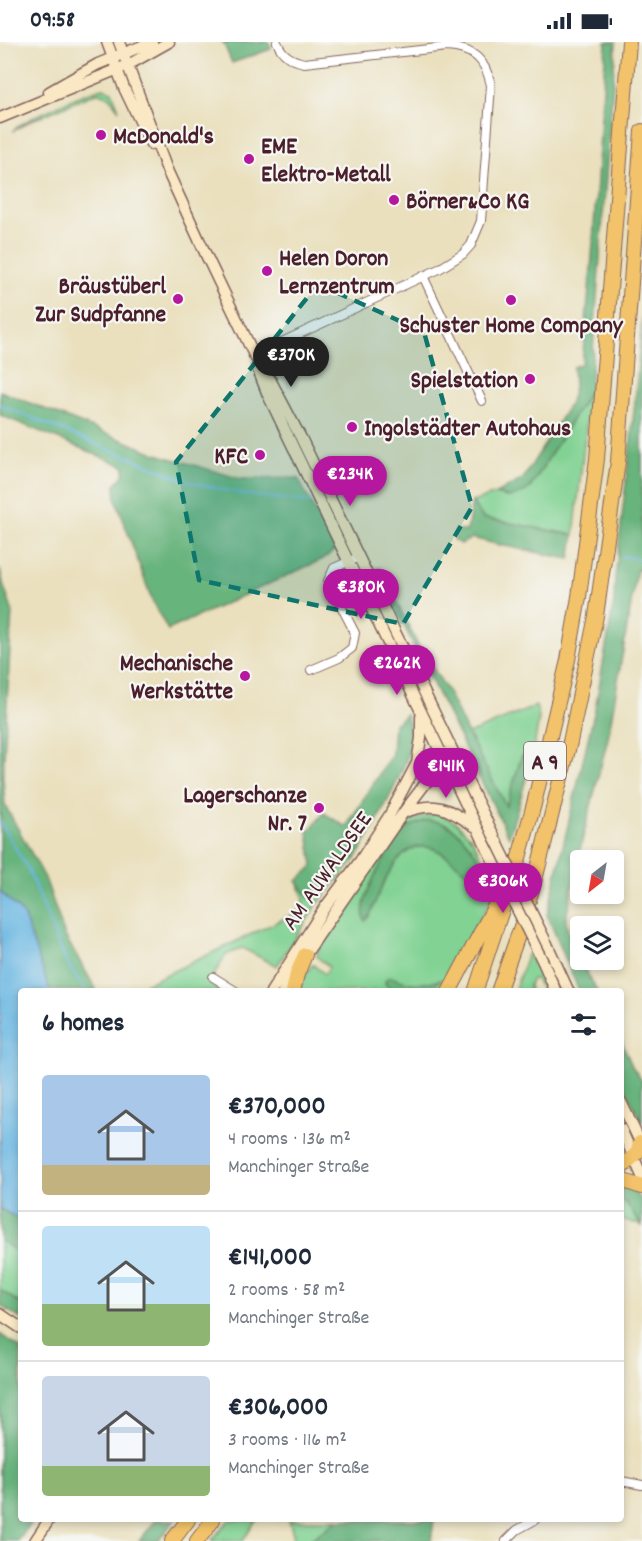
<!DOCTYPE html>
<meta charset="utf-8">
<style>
body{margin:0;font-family:Dekko,sans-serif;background:#f2f2f3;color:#1f2937;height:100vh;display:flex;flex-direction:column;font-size:22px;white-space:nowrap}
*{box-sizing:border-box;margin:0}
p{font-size:20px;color:#747a83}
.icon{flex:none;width:33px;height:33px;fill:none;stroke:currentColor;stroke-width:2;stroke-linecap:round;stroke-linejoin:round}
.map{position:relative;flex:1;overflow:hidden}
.details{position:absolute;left:18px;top:946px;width:606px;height:534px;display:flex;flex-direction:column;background:#fff;border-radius:6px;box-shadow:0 3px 9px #0003}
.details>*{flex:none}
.needle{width:39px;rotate:211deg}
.controls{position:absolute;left:570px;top:808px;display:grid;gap:12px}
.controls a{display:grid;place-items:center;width:54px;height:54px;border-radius:6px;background:#fff;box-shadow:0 3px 9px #0003;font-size:30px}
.price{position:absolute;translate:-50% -51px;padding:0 14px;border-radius:21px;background:#b5179e;color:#fff;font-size:20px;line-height:39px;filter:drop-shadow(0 2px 3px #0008)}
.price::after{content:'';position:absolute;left:50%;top:36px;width:18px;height:14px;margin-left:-9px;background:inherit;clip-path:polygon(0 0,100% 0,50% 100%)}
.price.selected{background:#222;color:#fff}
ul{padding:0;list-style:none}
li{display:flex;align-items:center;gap:18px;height:150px;padding:0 24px}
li+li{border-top:2px solid #e0e1e3}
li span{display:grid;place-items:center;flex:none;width:168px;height:120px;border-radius:6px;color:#555}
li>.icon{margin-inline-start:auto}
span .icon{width:72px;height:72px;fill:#fffc;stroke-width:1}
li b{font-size:26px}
h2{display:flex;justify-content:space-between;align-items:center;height:72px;padding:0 24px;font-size:26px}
.status{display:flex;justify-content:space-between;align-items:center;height:42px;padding:0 30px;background:#fff;direction:ltr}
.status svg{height:16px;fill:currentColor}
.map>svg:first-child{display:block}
.green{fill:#81d293;stroke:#66785f;stroke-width:1.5;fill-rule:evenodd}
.forest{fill:#68b47d;stroke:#596a54;stroke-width:1.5}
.water{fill:#68b6e2;stroke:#596a86;stroke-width:1.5}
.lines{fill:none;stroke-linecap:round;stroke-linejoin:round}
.stream{stroke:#68b6e2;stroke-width:2}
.street-casing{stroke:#82635e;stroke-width:10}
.secondary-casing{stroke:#82635e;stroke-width:13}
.highway-casing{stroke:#82635e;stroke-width:16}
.street{stroke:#fff;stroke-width:8}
.secondary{stroke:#fae7c3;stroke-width:10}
.highway{stroke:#f2c36a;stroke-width:14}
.secondary-bridge-casing{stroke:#82635e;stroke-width:13;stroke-linecap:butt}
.secondary-bridge{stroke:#fae7c3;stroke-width:10}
.marked{fill:#0f766e;fill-opacity:0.2;stroke:#0f766e;stroke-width:4.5;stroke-dasharray:12 8;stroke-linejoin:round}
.poi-dot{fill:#b5179e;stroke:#f6f6f2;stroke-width:2}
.labels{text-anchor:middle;stroke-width:4.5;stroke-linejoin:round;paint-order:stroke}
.shield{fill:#f6f6f2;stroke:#7e6067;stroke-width:1.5}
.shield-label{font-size:22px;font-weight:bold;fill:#4a1f2b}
.poi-label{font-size:24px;font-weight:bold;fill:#4a1f2b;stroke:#f6f6f2;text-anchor:start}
.street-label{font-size:24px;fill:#4a1f2b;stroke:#f6f6f2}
</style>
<div class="status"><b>09:58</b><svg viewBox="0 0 49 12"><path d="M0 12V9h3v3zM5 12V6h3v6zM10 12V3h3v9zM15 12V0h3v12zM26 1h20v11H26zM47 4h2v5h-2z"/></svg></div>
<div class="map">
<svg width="642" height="1499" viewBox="0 0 642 1499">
<rect width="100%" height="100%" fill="#f6f6f2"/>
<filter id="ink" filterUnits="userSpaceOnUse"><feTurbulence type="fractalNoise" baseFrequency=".0167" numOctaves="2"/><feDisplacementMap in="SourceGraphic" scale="12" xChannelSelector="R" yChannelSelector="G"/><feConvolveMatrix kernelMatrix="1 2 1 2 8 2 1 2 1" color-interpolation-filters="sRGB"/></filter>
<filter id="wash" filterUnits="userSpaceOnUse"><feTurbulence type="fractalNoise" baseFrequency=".008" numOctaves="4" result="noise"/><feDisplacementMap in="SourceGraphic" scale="24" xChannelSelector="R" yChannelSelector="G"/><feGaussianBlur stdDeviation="1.35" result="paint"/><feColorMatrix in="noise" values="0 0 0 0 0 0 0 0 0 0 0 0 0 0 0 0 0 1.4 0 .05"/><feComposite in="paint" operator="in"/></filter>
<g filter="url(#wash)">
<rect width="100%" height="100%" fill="#eae0be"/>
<path class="green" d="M103,46L112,49L119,68C113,59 107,51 96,51L30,79L13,89C20,79 89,49 103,46Z
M590,349L574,493L483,476L472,460L496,452L506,455L530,446Z
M536,664L539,676L532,717L522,714L506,765L468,692Z
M439,772L457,781L473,798L497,847L441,949L299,950L300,942L311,924L313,923L325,932L329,925L317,915V911L337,877L398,788C411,777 422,773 439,772ZM428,778C459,780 472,806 487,829C473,824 439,806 426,804C400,802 377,846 364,865L370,845L395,801Z
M350,816L356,817L316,864L277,924L242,906L226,913L211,938L228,949L136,950L144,943L296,871L301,867L304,857L297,839L310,857Z
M528,911L546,949H542L536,937H532L529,943L530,949L514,950Z
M621,1159H625L641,1183L621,1177Z
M0,1198L21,1212V1262L0,1248Z
M229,1478H256L243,1499H211Z
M289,1478H335L336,1479L309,1499H295Z"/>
<path class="forest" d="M223,0H269L271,7L232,21Z
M606,0H616L590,349L530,446C518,455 509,457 496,452L523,437L569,363L574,345L573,325L582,322L592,215Z
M642,274V528L637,527L608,696L580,807L566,877C566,896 588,932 597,949H579L547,873L595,667L614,560L615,536L635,360Z
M0,349L157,412L241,437L298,436L335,508L323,517L168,588L153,561L116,458L115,443L124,432V424L0,373Z
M472,460L483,476L574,493L570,517L500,503L472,496L461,502L454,498L456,488L467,489Z
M380,526L419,605L447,648L468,692L506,764L522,714L532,717L509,795L376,527Z
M0,527L4,545L12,568L3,734L5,763L45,836L65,894L97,949H50L23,872L0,849Z
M406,672C408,679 411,687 411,694C413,720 369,792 356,817L350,816L310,857L297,839L313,824L308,790L324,771L346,785L392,712L394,683Z
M428,778C459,780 472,806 487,829V833C459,833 462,823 442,811C401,785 382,845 370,873L365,879C356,860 389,804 403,790C410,783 418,780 428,778Z
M391,935C410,943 419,943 440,938L429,949H391L385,941L386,937Z
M621,998L632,1024L642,1039V1081L621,1038Z
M621,1145L632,1149L642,1158V1184L625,1159H621Z
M0,1167L21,1178V1212L0,1198Z
M0,1248L21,1262V1277L0,1263Z
M0,1292L21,1307V1478H33L18,1499H0Z
M156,1478H175L158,1499H139Z
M335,1478H434L431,1499H309L336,1479Z"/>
<path class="water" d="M0,849L23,872L50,949L21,950V1178L0,1167Z"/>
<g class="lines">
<path class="stream" d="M0,363L190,440L248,453L311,460
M622,514L642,518
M0,780L29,829L65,917L86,950"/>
</g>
</g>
<g filter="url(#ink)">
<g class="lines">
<defs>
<path id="street" d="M423,234L482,359
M254,313L439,227L463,212L471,203L481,179L491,43C485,17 474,7 447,5L304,21C291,18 282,13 277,0
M311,628L339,616L352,606L355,591L328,539L334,526L359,515
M213,935L237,950
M621,1439L642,1443
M506,1499L517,1488L535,1478"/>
<path id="secondary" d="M107,0L124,46L151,102
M119,0L167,128L207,215L254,313L271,339L301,396L493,792
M49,50L98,22L152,0
M0,76L128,23L169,0
M257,325L268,353L488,808
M417,721L421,696V675
M403,771C434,758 448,766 474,784
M547,902L569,950
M544,922L556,950
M271,950L323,868L360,819L389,774L417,721L430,714L446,717
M283,950L303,916L403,771L434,730L445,711
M621,1060L642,1104
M621,1087L642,1134
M0,1272L21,1286
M35,1499L49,1478"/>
<path id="highway" d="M293,950L297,932L305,913
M449,950L498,858
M475,950L518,819L534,762L568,618L579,555L597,417L629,0
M498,950L523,879L537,830L570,700L596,574L618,420L642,89
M621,1126L637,1111L640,1101
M621,1138L642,1145
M172,1499L188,1478
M197,1499L213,1478"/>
</defs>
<use href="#street" class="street-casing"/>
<use href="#secondary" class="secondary-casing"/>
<use href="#highway" class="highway-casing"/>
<use href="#street" class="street"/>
<use href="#secondary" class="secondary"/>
<use href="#highway" class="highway"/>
<defs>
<path id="secondary-bridge" d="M493,792L547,902
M488,808L544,922"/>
</defs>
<use href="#secondary-bridge" class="secondary-bridge-casing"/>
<use href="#secondary-bridge" class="secondary-bridge"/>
</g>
</g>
<path class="marked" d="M318,242L424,290L472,465L403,582L199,538L176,420Z"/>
<g class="poi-dot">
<circle cx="101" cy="93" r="6"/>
<circle cx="249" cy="117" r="6"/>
<circle cx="394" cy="158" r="6"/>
<circle cx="267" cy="229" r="6"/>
<circle cx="178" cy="257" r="6"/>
<circle cx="511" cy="258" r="6"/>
<circle cx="530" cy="337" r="6"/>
<circle cx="352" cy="385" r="6"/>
<circle cx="260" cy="413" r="6"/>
<circle cx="245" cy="634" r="6"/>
<circle cx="319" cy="766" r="6"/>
</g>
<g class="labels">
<rect class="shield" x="524" y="700" width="42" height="38" rx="4.5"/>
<g class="shield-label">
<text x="545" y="727">A 9</text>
</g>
<g class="poi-label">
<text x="113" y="101">McDonald's</text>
<text x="261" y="111">EME<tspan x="261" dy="28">Elektro-Metall</tspan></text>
<text x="406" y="166">Börner&amp;Co KG</text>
<text x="279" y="223">Helen Doron<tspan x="279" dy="28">Lernzentrum</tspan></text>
<text x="166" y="251" text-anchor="end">Bräustüberl<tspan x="166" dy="28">Zur Sudpfanne</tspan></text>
<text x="511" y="290" text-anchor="middle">Schuster Home Company</text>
<text x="518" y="345" text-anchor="end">Spielstation</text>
<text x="364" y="393">Ingolstädter Autohaus</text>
<text x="248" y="421" text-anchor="end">KFC</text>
<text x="233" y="628" text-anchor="end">Mechanische<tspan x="233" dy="28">Werkstätte</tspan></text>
<text x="307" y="760" text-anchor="end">Lagerschanze<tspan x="307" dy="28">Nr. 7</tspan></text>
</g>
<g class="street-label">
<text transform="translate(326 828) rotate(-55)" y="8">AM AUWALDSEE</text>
</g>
</g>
</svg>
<div class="controls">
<a><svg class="needle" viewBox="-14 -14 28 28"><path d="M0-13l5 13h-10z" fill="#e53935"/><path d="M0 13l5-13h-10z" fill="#747a83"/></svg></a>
<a><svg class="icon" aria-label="layers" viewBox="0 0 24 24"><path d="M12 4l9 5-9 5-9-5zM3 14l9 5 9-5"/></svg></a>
</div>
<b class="price selected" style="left:291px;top:346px">€370K</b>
<b class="price" style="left:350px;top:465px">€234K</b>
<b class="price" style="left:361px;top:578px">€380K</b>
<b class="price" style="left:397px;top:654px">€262K</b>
<b class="price" style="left:446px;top:757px">€141K</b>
<b class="price" style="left:503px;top:872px">€306K</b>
<section class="details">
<h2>6 homes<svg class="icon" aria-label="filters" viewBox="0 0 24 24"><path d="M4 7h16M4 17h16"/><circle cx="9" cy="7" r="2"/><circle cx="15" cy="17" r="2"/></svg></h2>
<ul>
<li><span style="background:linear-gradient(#a9c7e8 75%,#c2b280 0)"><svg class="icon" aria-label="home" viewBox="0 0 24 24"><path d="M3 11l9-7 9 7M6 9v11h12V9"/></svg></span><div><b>€370,000</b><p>4 rooms · 136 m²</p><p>Manchinger Straße</p></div></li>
<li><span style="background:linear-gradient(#bfe0f5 65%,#8fb573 0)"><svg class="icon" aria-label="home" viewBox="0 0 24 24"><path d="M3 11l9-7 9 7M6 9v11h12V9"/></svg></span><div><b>€141,000</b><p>2 rooms · 58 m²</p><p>Manchinger Straße</p></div></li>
<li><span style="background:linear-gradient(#c9d6e8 75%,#8fb573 0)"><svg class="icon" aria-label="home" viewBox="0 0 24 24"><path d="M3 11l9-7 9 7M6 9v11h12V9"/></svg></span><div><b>€306,000</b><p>3 rooms · 116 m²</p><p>Manchinger Straße</p></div></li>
</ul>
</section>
</div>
